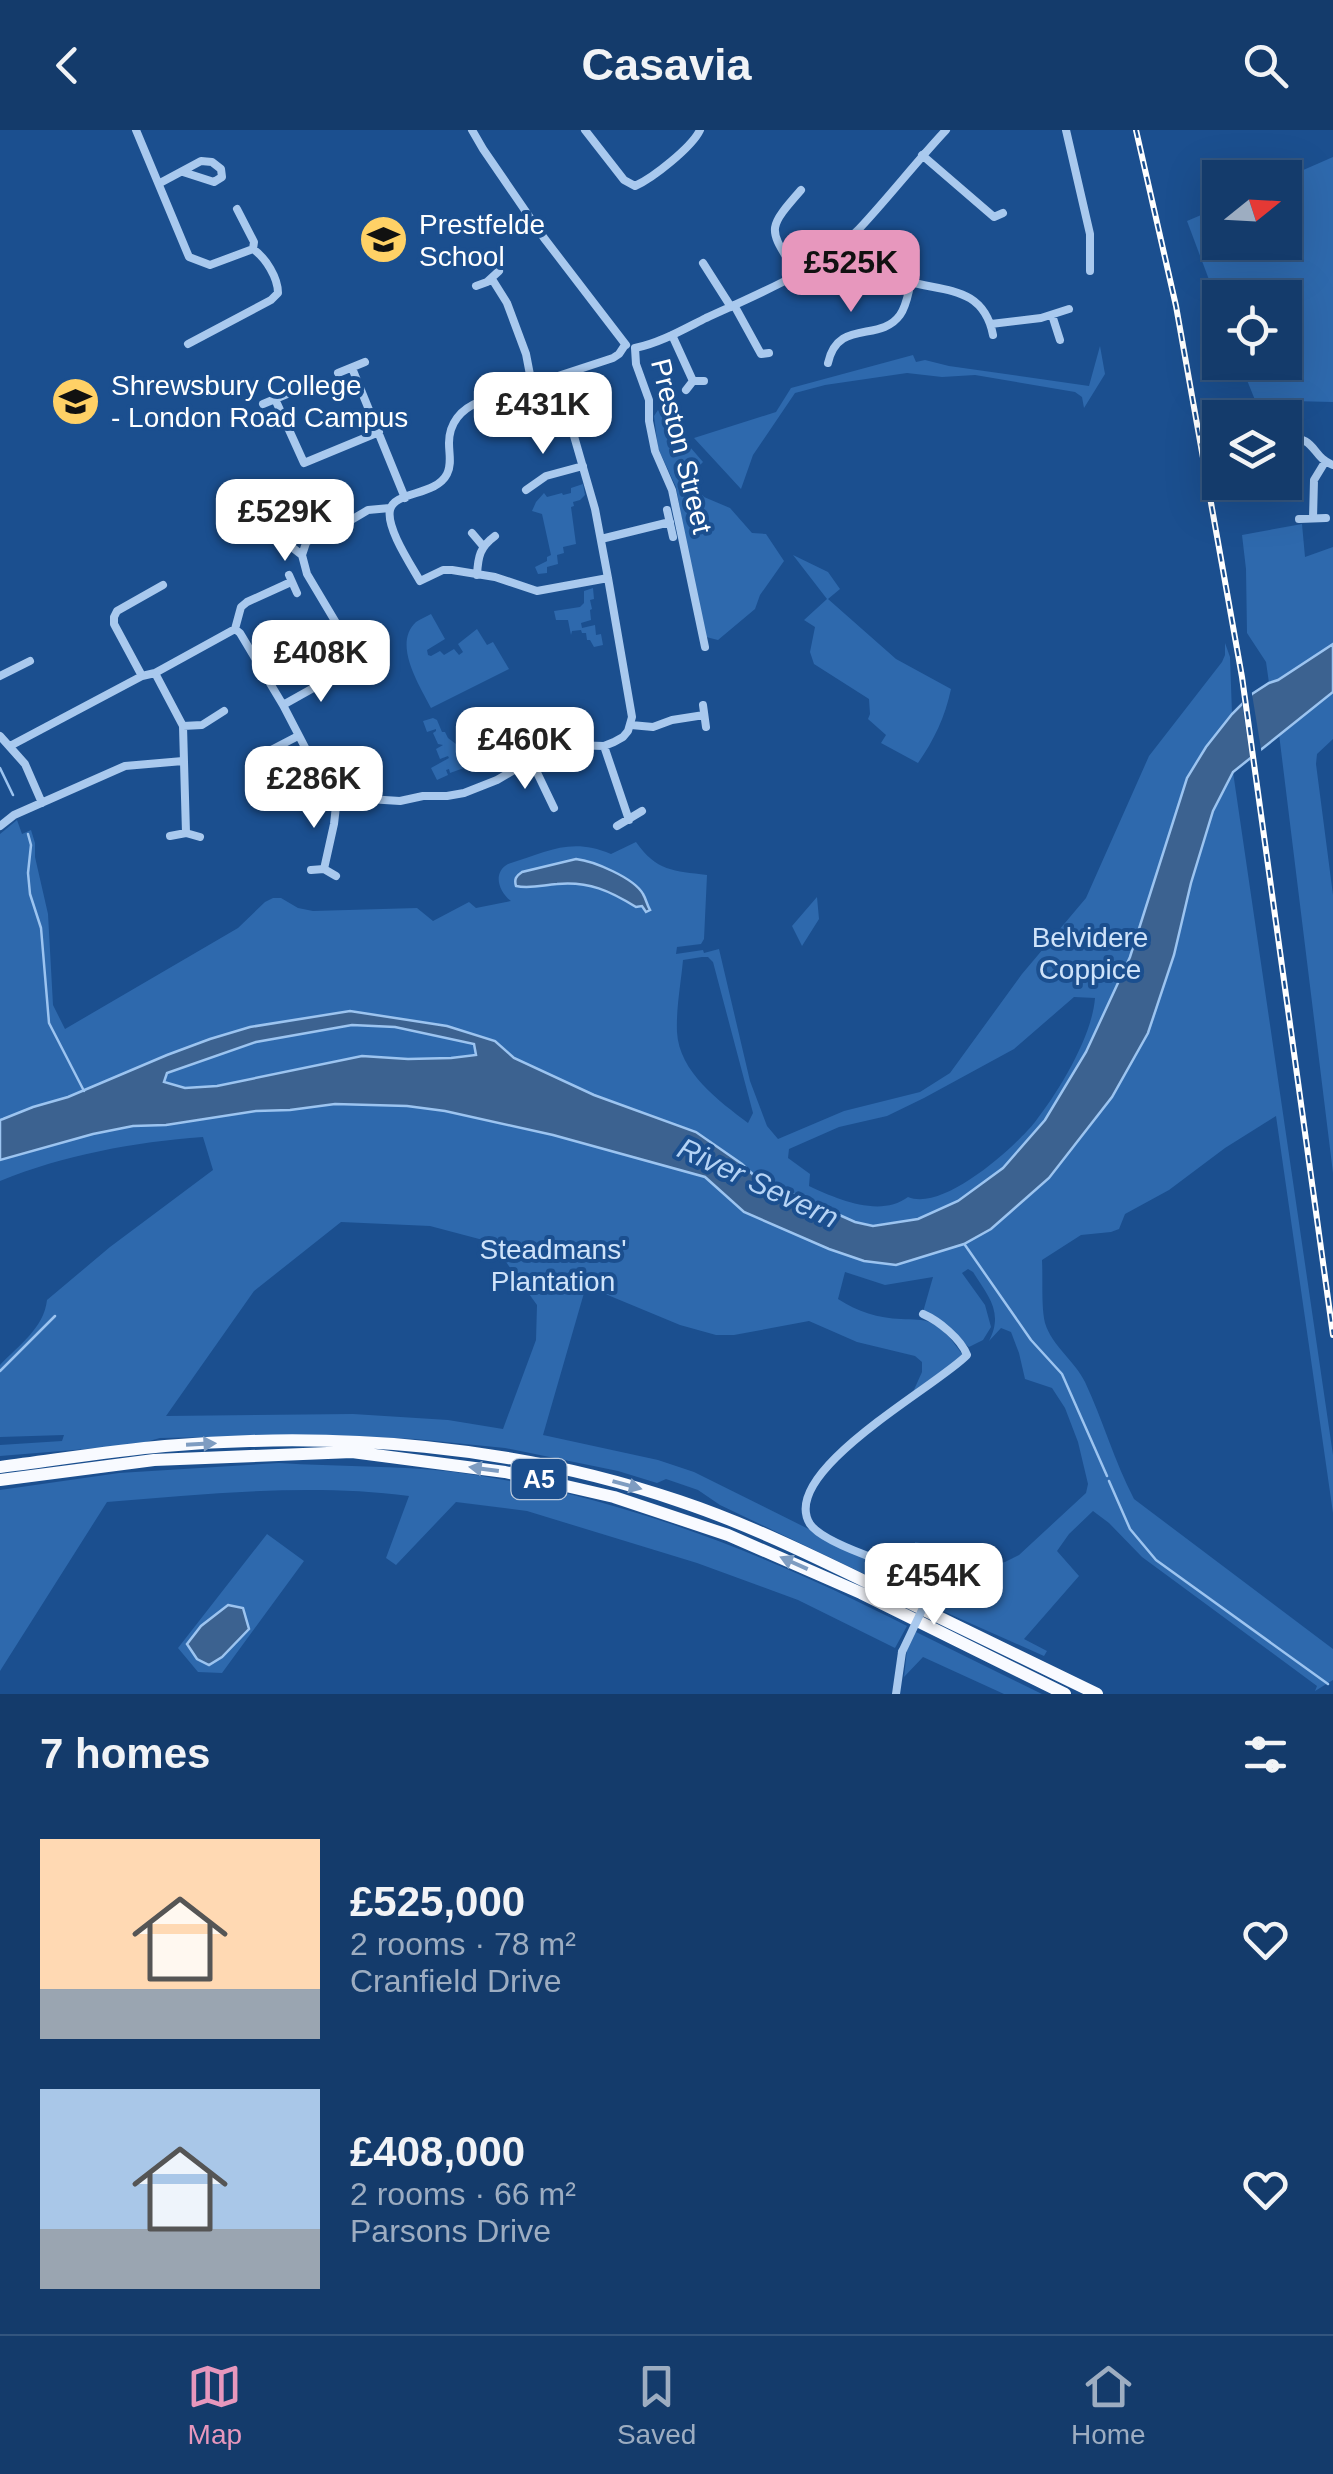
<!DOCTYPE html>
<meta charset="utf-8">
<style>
body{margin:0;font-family:Arial,sans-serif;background:#1d4271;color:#f1f3f6;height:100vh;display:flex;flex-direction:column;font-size:38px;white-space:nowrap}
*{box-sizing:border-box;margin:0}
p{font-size:32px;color:#9dadc1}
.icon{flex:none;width:55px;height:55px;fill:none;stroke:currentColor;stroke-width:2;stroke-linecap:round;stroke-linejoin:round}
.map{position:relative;height:1564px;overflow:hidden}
.sheet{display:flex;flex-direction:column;background:#143b6b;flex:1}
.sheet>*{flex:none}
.needle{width:65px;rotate:72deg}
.controls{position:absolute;left:1202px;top:30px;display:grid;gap:20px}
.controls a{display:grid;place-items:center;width:100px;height:100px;border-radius:0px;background:#143b6b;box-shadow:0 10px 40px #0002,0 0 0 2px #33557e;font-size:50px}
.price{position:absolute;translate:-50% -85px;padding:0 22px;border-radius:20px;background:#fff;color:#222;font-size:32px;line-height:65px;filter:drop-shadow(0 2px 5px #0008)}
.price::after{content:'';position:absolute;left:50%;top:60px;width:30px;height:22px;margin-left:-15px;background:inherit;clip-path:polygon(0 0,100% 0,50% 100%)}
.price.current{background:#e797bd;color:#111}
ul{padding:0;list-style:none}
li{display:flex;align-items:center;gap:30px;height:250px;padding:0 40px}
li span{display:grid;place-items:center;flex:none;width:280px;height:200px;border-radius:0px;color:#555}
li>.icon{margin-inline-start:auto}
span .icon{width:120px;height:120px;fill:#fffc;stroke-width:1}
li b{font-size:42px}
h2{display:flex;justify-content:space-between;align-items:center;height:120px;padding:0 40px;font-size:42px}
header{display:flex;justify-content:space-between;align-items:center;height:130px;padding:0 40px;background:#143b6b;font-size:45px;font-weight:700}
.tabs{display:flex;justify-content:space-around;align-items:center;height:140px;border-top:2px solid #33557e;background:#143b6b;font-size:28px;color:#9dadc1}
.tabs a{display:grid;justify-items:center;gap:5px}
.tabs .current{color:#e797bd}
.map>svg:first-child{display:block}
.green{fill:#2e69ad;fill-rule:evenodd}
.water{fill:#3c6290;stroke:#9cc4f0;stroke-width:2.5;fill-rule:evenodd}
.pier{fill:#1b4f8f}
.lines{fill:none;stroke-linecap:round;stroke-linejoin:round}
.stream{stroke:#9cc4f0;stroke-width:2.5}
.minor{stroke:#a9c9ee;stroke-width:8}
.trunk{stroke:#f8faff;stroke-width:12}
.rail-casing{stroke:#fff;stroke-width:6}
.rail{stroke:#1b4f8f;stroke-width:2.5;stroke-dasharray:8;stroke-linecap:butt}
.minor-bridge{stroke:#a9c9ee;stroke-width:8}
.oneway{fill:#7e9cc1}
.labels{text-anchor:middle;stroke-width:8;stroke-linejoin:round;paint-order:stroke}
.shield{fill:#1b4f8f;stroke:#bbcadd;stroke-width:2.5}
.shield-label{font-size:25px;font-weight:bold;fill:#fff}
.poi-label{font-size:28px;fill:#fff;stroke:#1b4f8f;text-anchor:start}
.street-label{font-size:28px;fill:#fff;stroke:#1b4f8f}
.park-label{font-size:28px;fill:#cfe3fa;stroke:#1b4f8f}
.water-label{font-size:30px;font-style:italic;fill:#b5d3f5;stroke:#1b4f8f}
</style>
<header><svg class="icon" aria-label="back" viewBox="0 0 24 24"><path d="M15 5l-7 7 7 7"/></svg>Casavia<svg class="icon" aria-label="search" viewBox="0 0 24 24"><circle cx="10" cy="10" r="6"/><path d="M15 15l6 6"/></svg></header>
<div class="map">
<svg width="1333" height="1564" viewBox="0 0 1333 1564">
<rect width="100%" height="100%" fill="#1b4f8f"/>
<path class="green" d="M1333,27V272L1255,270L1240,233L1285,232V168H1220V179L1187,91L1220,77V112H1285V48Z
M1100,216L1105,244L1084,278L1082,267L1075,262L975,245L942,247L907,243L825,255L795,263L753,325L741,359L694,308L776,282L791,258L913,225L916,232L925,230L949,236L1089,256Z
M658,280L703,332L689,346L704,367L730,378L752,403L766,404L784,431L760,465L755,479L718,510L706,507L695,461L676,357L658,318L654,286Z
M583,354L585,365L580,370L573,372L574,376L571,377L576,414L563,417L564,423L557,425L558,434L547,437V443L538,444L535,437L547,431V427L551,425L542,384L532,381L536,372L544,363L547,367L562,363L563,365L571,363V358Z
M1302,394L1305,427L1333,417V514L1278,550L1269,553L1266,532L1247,503L1246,439L1242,405Z
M793,425L828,442L840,459L828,469L896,529L951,559C945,587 934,610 918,633L881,613L886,605L868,589L870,584L869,569L814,534L810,522L815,497L804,490L827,469Z
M593,458L594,469L590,470L592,479L590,480L591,490L581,493L582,498L595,495L596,505L601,504L603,515L594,517L590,510H587L586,503H582L581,500L572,501L571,505L568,490H556L554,481L580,477L584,473V461Z
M431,484L445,509L427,520L428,525L431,526L440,521L444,525L454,519L459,525L463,522L458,514L477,499L487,515L493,512L509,539L431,578C420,556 392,514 416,492C420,489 426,487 431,484Z
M1225,513L1230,527L1232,584L1206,617L1187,648L1130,827L1086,922L1070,950L1045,990L1003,1038L958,1071L918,1089L873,1096L855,1092L778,1057L762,1053L742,1034L696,1002L594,965L514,928L495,911L447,896L350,881L250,897L210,909L167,925L68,967L33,977L0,990V704L17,690L22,704L31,700L35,713V727L48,784L53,875L65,899L238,798L265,772L273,768H281L298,778L313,781L417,778L433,791L469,772L476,778L511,771C499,762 492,743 508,734C548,722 570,707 611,724L636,712C656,741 674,741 707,745L704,809L701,814L677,817L676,824L703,820L704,823L719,819L750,951L767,996L778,1009L844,981L920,962L950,943L1022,844L1086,768L1149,626L1222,532L1225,525ZM576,729C598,732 639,748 644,771L596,757L563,753L529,758L522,742ZM702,827H708L713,832L753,983L748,993C719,971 679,942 677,902C676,878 681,853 683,830ZM1074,867L1095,868C1092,907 1059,961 1035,992C1014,1018 943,1082 908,1067C880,1088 837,1069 809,1056L810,1044L788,1028L789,1019L839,997L887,986L924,968L1014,919Z
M1333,562V609L1317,624L1316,634L1333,765V1043L1279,604Z
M433,588L437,590L442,602H445L448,608L456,614L462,612V609L466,610L489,598L493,609L482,615L483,618L495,614L502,627L491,630L487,625L475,634L450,643L449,639L446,640L448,645L437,650L431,638L449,628L448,626L440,629L436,619L443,615L438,614L433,603L436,601V599L427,602L423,591Z
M1233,642L1333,1325V1383L1276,986L1225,1018L1169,1060L1125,1084L1119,1099L1111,1102L1081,1105L1042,1130C1043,1148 1041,1177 1045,1193C1052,1216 1075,1231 1085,1252C1103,1290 1114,1331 1134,1369L1333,1519V1550L1315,1561L1317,1556L1142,1427L1109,1393L1093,1381L1069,1404L1057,1421L1079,1446L1024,1509L1047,1521L1044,1526L927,1474C941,1449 948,1433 914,1425L924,1423L932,1427L936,1422L928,1418L915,1416V1412L937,1416L967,1432L988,1436L1005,1432L1019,1425L1086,1363L1088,1354L1078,1312L1065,1278L1052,1258L1025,1249L1019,1223L1011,1202L1001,1198L989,1211C1004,1182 988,1166 973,1142L968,1139L962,1143L985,1175L991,1197L983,1210L969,1217L923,1182L933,1147L885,1155L845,1142L838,1169C858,1182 878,1188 901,1189C912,1190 923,1188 933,1194C946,1201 954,1213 962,1224C949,1239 928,1249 913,1262L922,1242V1232L915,1226L857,1212L809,1191L734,1205H716L680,1195L586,1156L543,1305L658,1330L694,1342L889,1439C900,1436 935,1427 932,1448C931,1455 924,1465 921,1471L720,1375L698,1360L666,1349L657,1353L618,1341L505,1318L415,1309L326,1305L160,1308L135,1315L0,1326V1315L62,1311L64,1305L0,1307V1235C19,1215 44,1198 47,1170L110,1117L213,1040L203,1007C134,1012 64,1025 0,1051V1030L93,1004L133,996L166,995L256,981L290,980L335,974L407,976L445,981L553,1005L705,1047L744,1082L829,1119L864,1131L896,1135L912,1131L977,1108L1017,1078L1049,1048L1112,967L1148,904L1174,825L1191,753L1213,681ZM341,1092L430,1096L483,1110L506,1132L537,1175L536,1210L503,1299L448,1290L353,1284L166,1286L254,1161Z
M817,767L819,789L802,816L792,796Z
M352,895L395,897L474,914L476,925L451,928L408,929L362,926L217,956L185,958L164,953L167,943L256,912Z
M279,1333C337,1337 396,1335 454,1342C613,1363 765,1423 907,1496L895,1518L798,1470L697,1433L527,1381L456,1372L396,1435L386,1428L409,1366C310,1353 206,1364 107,1372L0,1541V1360L119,1343Z
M267,1404L304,1431L222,1543L198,1542L178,1518Z
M916,1502L1042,1564H1004L923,1527L904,1547L907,1520Z"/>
<path class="water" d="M1333,514V562L1233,642L1213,681L1191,753L1174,825L1148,903L1112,967L1049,1048L991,1099L964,1114L896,1135L864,1131L829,1119L744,1082L705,1047L553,1005L445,981L407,976L335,974L290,980L256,981L166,995L133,996L93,1004L0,1030V990L3,989L33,977L68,967L167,925L210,909L250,897L350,881L447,896L495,911L514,928L594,965L696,1002L742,1034L762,1053L777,1057L855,1092L873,1096L918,1089L958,1071L1003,1038L1045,990L1086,922L1130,827L1187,648L1206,617L1232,584L1252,564L1269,553L1278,550ZM352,895L395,897L474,914L476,925L451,928L408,929L362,926L217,956L185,958L164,952L167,943L256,912Z
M576,729C594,731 634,748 643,764C646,769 647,775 650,780L646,782L642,776L636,777C610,761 589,751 557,754C543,755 530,759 516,756C514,749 516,746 522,742Z
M228,1475L243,1478L249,1499L222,1527L209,1535L197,1529L187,1514L201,1496Z"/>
<path class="pier" d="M1251,558L1262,625L1251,634L1241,567Z"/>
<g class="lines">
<path class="stream" d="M0,638L13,665
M28,704L31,715L28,743L30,764L41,798L49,893L84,961
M965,1115L1031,1210L1062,1244L1107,1346
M0,1241L55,1186
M1109,1351L1130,1399L1156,1430L1328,1554"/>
<path class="minor" d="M136,0L189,127L210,135L253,119C266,128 278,148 278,163L271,170L188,214
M472,0L483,19L544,108L626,215
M585,0L624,50L635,56C653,48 692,17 700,0
M1066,0L1090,104V141
M922,25L994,87L1003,83
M160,53L201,31L212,32L221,39L222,47L214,52L183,42
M237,79L254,112L253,119
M857,101C864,115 871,131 884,140C923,168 981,144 993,205
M703,133L731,177
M796,143C769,98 765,101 801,60
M492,149L507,173L526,224L532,255
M476,156L487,152L499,141
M734,175L761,224L769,223
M1052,185L1060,210
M991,194L1041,188L1069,179
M672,205L693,251
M635,218C660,213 684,199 706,188C758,164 819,140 859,99C889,67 916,32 946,0
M635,218L636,234L649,270V291L655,321L672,360L705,517
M828,233C838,188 880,213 900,185C907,175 908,163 911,152
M352,238L405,368
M338,243L365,232
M557,247L595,379L608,448
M686,260L693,251H704
M275,269L304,333L379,302
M263,274L292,262
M1285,307C1318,307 1310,326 1333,335
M526,360L546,346L583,336
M252,377L265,388L280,408L302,425
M667,380L673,407
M1313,388L1314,350L1325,332
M1299,389L1326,388
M472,403L483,416
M601,409L670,392
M289,445L297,463
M477,445C478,426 480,417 495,406
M235,499L241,477L247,472L291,452
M155,543L183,596L186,703
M370,545L363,538L307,444L302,425L306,413L313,406L346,393L368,380L390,378
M0,546L30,531
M142,546L114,494V487L117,481L163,455
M283,575L340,543
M703,575L706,597
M631,595L653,597L672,590L704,585
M183,596L202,595L224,581
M0,606L25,634L42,673
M10,616L142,546L155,543L235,499L240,503L283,575L309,625L318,654L324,662L337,667L400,671L423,666H447L464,663L497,650L546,621L570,615L604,616L614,612L623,607L628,601L632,587L608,448L537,461L495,447L452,440H443L420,451C411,435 386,398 390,380C394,361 436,366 447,344C452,334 449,324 449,313C449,293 461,279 479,272L613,228L619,224L625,215
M604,616L629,690
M531,630L554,678
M255,639L254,629L298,606
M0,696L14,685L125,636L183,631
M617,696L642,681
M170,706L186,703L200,707
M324,739L334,694L337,667
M311,740L324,739L336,746
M923,1184C939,1191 961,1209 967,1225C939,1255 777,1342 810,1394C820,1409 862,1424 879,1430C897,1434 913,1425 930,1433L936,1446L932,1459
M896,1564L902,1522"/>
<path class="trunk" d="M0,1337C55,1330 110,1321 165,1316C337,1301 515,1315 679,1371C751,1395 819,1429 887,1462C957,1496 1027,1530 1097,1564
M0,1350L154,1330L352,1322L505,1342L614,1367L728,1405L861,1463L1065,1564"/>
<defs>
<path id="rail" d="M1136,0L1176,176L1242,547L1333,1205"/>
</defs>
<use href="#rail" class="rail-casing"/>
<use href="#rail" class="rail"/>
<path class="minor-bridge" d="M902,1522L932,1459"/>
</g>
<defs><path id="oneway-solid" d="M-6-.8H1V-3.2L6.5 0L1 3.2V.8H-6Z" transform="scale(2.5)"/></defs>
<g class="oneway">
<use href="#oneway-solid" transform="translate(201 1314) rotate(-3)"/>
<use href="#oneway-solid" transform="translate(484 1339) rotate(-172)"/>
<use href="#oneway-solid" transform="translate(627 1355) rotate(15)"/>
<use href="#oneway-solid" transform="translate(794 1433) rotate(-156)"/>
</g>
<defs>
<symbol id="school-disc" viewBox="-11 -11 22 22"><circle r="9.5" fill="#ffd166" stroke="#1b4f8f"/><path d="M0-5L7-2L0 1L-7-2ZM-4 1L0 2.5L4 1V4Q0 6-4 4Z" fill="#111"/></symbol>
<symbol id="university-disc" viewBox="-11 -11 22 22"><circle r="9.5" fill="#ffd166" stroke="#1b4f8f"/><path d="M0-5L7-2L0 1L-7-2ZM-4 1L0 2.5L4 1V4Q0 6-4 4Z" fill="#111"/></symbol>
</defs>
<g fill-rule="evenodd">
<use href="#school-disc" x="356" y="82" width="55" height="55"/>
<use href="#university-disc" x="48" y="244" width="55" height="55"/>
</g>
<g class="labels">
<rect class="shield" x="511.5" y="1329" width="55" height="40" rx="8"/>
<g class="shield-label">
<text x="539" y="1358">A5</text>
</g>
<g class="poi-label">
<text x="419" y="104">Prestfelde<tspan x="419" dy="32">School</tspan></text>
<text x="111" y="265">Shrewsbury College<tspan x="111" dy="32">- London Road Campus</tspan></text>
</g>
<g class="street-label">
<text transform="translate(682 316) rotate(76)" y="10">Preston Street</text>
</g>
<g class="park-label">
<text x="1090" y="817">Belvidere<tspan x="1090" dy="32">Coppice</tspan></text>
<text x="553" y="1129">Steadmans'<tspan x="553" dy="32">Plantation</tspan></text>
</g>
<g class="water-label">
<text transform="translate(758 1053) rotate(25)" y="10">River Severn</text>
</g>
</g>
</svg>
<div class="controls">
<a><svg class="needle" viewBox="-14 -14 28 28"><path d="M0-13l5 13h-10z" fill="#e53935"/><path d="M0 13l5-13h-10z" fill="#9dadc1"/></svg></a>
<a><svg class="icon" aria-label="locate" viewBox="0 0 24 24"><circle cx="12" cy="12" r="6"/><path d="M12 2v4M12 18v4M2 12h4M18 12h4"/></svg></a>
<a><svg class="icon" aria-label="layers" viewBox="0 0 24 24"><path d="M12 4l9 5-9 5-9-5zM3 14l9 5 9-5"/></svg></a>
</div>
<b class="price current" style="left:851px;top:185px">£525K</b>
<b class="price" style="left:543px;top:327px">£431K</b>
<b class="price" style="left:285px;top:434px">£529K</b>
<b class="price" style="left:321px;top:575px">£408K</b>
<b class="price" style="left:525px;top:662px">£460K</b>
<b class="price" style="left:314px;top:701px">£286K</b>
<b class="price" style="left:934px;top:1498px">£454K</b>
</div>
<section class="sheet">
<h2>7 homes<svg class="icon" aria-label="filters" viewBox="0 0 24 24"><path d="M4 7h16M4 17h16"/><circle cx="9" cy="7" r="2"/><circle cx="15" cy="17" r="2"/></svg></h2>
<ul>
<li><span style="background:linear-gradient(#ffd9b3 75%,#9aa5b1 0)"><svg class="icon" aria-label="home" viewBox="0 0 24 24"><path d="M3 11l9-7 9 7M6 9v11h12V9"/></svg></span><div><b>£525,000</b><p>2 rooms · 78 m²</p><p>Cranfield Drive</p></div><svg class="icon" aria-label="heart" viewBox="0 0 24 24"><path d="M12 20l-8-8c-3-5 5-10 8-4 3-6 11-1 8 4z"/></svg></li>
<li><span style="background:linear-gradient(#a9c7e8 70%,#9aa5b1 0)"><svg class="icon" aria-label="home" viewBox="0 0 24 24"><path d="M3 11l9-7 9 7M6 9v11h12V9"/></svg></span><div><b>£408,000</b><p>2 rooms · 66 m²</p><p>Parsons Drive</p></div><svg class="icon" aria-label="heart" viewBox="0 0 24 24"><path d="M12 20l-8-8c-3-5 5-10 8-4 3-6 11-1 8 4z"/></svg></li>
</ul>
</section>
<nav class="tabs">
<a class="current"><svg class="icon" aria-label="map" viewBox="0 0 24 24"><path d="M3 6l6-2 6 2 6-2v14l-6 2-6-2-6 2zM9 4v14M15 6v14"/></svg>Map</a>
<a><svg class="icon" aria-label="saved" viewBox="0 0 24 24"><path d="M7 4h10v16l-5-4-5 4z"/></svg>Saved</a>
<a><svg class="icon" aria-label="home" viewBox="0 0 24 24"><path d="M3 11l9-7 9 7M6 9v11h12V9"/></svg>Home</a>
</nav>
